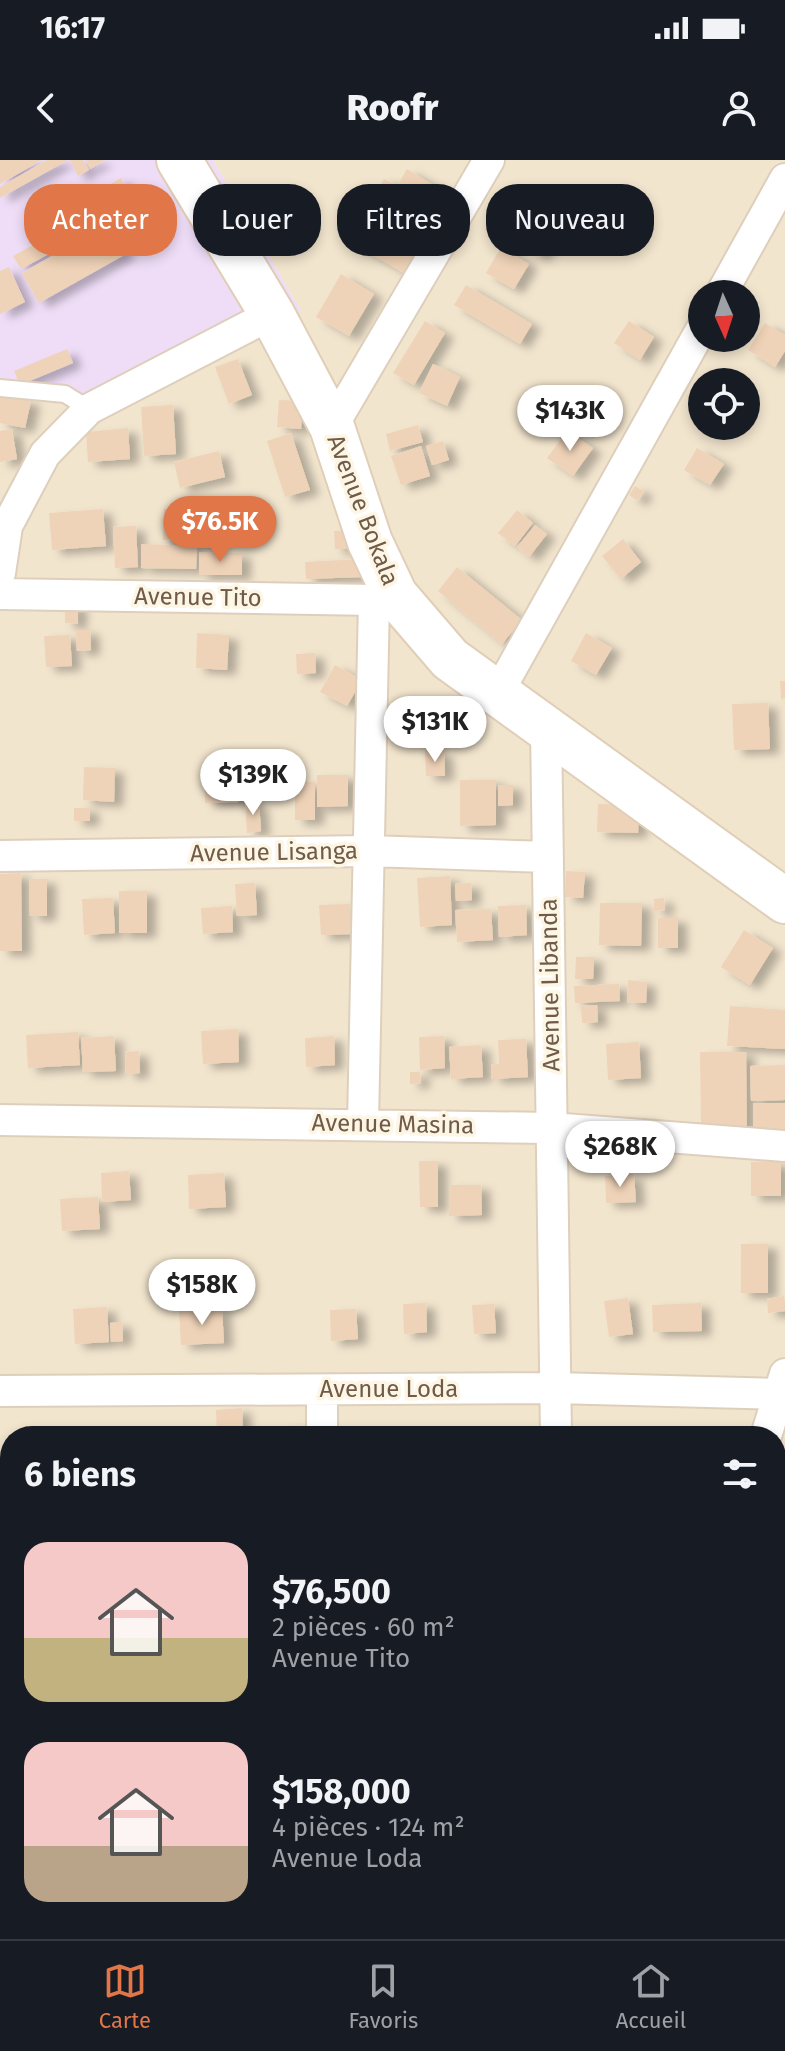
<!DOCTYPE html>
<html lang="fr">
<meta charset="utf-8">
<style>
body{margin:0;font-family:"Fira Sans",sans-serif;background:#242831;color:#f1f3f6;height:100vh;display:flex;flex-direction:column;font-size:30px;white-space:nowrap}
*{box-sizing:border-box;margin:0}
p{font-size:26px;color:#9ea1a6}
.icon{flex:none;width:44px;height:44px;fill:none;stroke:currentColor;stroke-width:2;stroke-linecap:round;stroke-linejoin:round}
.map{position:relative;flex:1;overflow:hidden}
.side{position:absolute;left:0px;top:1266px;width:786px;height:514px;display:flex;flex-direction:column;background:#171b24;border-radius:32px 32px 0 0;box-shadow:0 4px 12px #0003}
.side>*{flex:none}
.guide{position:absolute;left:24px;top:24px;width:738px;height:72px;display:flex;gap:16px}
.needle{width:52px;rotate:177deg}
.buttons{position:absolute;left:688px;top:120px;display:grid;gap:16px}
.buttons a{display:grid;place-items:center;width:72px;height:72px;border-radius:50%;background:#171b24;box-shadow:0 4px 12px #0003;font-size:40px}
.price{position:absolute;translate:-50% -68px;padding:0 18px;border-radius:28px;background:#fff;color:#222;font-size:26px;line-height:52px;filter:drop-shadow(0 2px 4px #0008)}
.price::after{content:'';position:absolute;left:50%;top:48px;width:24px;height:18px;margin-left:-12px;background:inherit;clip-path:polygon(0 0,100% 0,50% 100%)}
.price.selected{background:#e17648;color:#fff}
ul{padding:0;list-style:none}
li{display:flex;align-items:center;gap:24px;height:200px;padding:0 24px}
li span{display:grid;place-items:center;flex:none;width:224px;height:160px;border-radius:24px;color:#555}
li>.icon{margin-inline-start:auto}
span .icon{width:96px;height:96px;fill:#fffc;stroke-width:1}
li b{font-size:34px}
h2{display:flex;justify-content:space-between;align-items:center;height:96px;padding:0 24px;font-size:34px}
.pill{padding:0 28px;border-radius:32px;background:#171b24;box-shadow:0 4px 12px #0003;font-size:28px;line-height:72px}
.pill.selected{background:#e17648;color:#fff}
.status{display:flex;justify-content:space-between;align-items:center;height:56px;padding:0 40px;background:#171b24;direction:ltr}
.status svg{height:22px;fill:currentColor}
header{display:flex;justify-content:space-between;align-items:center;height:104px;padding:0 24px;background:#171b24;font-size:36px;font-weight:800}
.dock{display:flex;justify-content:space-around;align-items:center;height:112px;border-top:2px solid #363941;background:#171b24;font-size:22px;color:#9ea1a6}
.dock a{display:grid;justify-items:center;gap:4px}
.dock .selected{color:#e17648}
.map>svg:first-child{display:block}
.residential{fill:#f2e5ce;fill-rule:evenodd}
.education{fill:#efddf7}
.building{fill:#efd3b8;filter:url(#shadow)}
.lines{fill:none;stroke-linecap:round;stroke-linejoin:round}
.lane-casing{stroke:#decfbc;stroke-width:20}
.street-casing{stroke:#decfbc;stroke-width:34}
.secondary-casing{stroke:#e0ceb7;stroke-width:48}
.lane{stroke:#fff;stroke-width:16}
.street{stroke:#fff;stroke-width:30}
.secondary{stroke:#fff;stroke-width:44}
.labels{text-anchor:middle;stroke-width:7;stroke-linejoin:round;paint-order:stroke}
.street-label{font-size:24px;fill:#705a48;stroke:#fef6e5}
</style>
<div class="status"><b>16:17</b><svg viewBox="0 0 49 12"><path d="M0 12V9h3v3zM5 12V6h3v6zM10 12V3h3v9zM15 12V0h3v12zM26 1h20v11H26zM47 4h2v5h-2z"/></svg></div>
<header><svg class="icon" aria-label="back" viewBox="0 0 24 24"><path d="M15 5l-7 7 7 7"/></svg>Roofr<svg class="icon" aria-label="person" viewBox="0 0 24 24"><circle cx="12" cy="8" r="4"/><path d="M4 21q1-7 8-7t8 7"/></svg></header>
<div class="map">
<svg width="785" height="1779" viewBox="0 0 785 1779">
<defs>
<filter id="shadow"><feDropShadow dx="9" dy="5" stdDeviation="4" flood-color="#0004"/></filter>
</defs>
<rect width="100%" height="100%" fill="#fbf2e0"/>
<path class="residential" d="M213,0H785V1779H0V241L301,151ZM702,134H746V178H702ZM702,222H746V266H702ZM10,1276H776V1770H10Z"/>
<path class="education" d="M0,0H213L301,151L127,244L0,241Z"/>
<path class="building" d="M0,0H42L0,24Z
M47,0H68L0,38V27Z
M70,0H83L89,10L78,16Z
M86,0H105L90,9Z
M407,9L433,25L407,68L368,45L384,19L397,26Z
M121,18L140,52L121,62L102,29Z
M96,26L113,59L21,109L13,96L97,50L87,31Z
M556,55L566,65L555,76L545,66Z
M108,64L126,94L39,143L22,113Z
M365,68L414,96L404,113L355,85Z
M540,72L551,82L539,97L527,87Z
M501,87L529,104L514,129L486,113Z
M9,107L25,142L0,154V111Z
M341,114L374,134L349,176L316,157Z
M466,125L532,164L520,184L454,145Z
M425,161L445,173L414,225L393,213Z
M629,161L654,177L640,200L614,183Z
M765,163L785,175V191L775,207L748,190Z
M67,189L73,203L20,225L14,211Z
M238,199L252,235L229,244L215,207Z
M433,204L460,217L447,246L419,233Z
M0,235L31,241L25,268L0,263Z
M279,240L303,241L301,269L277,267Z
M173,245L176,294L144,296L141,247Z
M578,250L591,258L582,272L569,263Z
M418,265L423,282L390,291L386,274Z
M128,268L130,299L88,302L86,272Z
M12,269L17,299L0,302V271Z
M567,271L593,288L573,316L547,298Z
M291,273L310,330L285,337L267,281Z
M443,281L449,300L432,305L426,286Z
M421,286L430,316L401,325L391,296Z
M697,288L724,304L710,325L684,310Z
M219,291L225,317L180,328L174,302Z
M635,326L644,332L638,341L629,335Z
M103,349L106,386L52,390L49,353Z
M164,349L211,352L209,383L163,380Z
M517,350L533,363L515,386L498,373Z
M535,365L547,374L529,397L517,387Z
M136,366L138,407L115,408L113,367Z
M356,370V389H335L334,371Z
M623,379L641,402L621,419L602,396Z
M141,384L197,386L196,409L141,408Z
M199,392L242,393V415H199Z
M362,399L363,417L306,419L305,402Z
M457,407L522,460L502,484L438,431Z
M65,443L78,444V464L65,463Z
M76,470H90L91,490L77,491Z
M197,473L229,475L227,510L196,508Z
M586,473L612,488L596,515L571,501Z
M70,475L72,506L46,507L44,476Z
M315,493L316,513L297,514L296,494Z
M335,505L362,520L347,546L320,532Z
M780,521H785V538L781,539Z
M768,543L770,589L734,590L732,544Z
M425,591H444L445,616H426Z
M84,607L115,608L114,642L83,640Z
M238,607L239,642L205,643L204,608Z
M317,615H348V646L317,647Z
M460,620H496V665L460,666Z
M295,622H315V660H295Z
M498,625H513V645L498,646Z
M259,642L261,671L247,673L245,643Z
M598,644L639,645L638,673L597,672Z
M74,648H90V661H74Z
M566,711L585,712L583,738L565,737Z
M21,713L22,791H0V714Z
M450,716L452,765L420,767L417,718Z
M29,719H47V756H30Z
M255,723L257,755L237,756L235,724Z
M471,723L472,740L456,741L455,724Z
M119,731H147V773H119Z
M113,738L115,773L84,775L82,739Z
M664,738L665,750L654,751V739Z
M600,743H642L641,786L599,785Z
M350,744L351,774L321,775L319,745Z
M526,745L527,775L499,777L498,746Z
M232,746L233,772L203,774L201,748Z
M491,749L493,780L457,782L455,750Z
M658,758H678V788H658Z
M744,770L773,788L750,825L721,807Z
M576,797H594L593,819H575Z
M628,820L647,822L646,843L627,842Z
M619,824L620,841L575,843L574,826Z
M597,845L598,862L582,863L581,846Z
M730,846L785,850V889L727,886Z
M238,869L239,902L203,904L201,871Z
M78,872L80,905L28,908L26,875Z
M114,876L116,911L83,912L81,878Z
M334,876L335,905L306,907L305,878Z
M444,876L445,908L420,910L419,877Z
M526,879L528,917L492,919L491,905L499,904L498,880Z
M639,882L641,918L608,920L606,884Z
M481,885L483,917L451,919L449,887Z
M139,891L140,913L126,914L125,892Z
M700,892H746L747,969H701Z
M785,905V940L751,941L750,906Z
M410,912H420L421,923L410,924Z
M753,943H785V971H753Z
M419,1001H438V1047H420Z
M781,1001V1036H751V1002Z
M129,1011L131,1040L102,1042L101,1013Z
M224,1013L226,1047L189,1049L188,1015Z
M634,1014L636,1042L606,1043L605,1016Z
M449,1025H481L482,1055L449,1056Z
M98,1037L100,1069L62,1071L60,1039Z
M741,1084H768V1133H741Z
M784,1136L785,1151L768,1153L767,1139Z
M628,1138L633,1174L609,1177L604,1141Z
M426,1143L427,1172L404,1174L403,1144Z
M701,1143L702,1171L653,1172L652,1145Z
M494,1144L496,1173L474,1174L472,1145Z
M107,1147L109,1182L75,1184L73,1149Z
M222,1148L224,1183L181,1185L179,1151Z
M356,1149L358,1179L331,1181L330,1150Z
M122,1162L123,1181L111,1182L110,1163Z
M242,1248L243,1273H249L250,1276H217L216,1250Z
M301,1266L302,1276H280V1267Z
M776,1396H785V1427H776Z
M776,1442H785V1511H776Z
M776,1534L785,1536V1614L776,1612Z
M10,1540V1582L0,1583V1541Z
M0,1605H10V1660H0Z
M776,1637L785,1639V1692L776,1690Z
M0,1715H10V1735H0Z
M685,1770H719V1779L685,1776Z
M307,1775V1779H229V1776Z
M380,1775L410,1776V1779H380Z"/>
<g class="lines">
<defs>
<path id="lane" d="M0,228L65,234L89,249"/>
<path id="street" d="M721,134L785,19
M332,267L489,0
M0,413L7,366L45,294L89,249L272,154
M0,434L374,440L394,436
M499,531L702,168
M546,566L556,1276
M0,696L369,691L548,697
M0,960L551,968L785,986
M363,963L374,440
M322,1230V1276
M0,1231L555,1228L779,1234
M766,1276L785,1214
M776,1364H785
M0,1394H10
M0,1778L185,1770
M317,1779L318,1770"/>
<path id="secondary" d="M179,0L272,154L332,267L370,382L395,435L450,499L785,741"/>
</defs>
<use href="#lane" class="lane-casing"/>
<use href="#street" class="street-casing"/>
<use href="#secondary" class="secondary-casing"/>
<use href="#lane" class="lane"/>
<use href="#street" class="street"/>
<use href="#secondary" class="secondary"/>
</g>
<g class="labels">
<g class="street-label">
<text transform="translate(363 350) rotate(69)" y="8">Avenue Bokala</text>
<text transform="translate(198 437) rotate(1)" y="8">Avenue Tito</text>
<text transform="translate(274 692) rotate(-1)" y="8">Avenue Lisanga</text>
<text transform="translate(550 825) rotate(-91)" y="8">Avenue Libanda</text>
<text transform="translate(393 964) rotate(1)" y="8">Avenue Masina</text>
<text x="389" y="1237">Avenue Loda</text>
</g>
</g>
</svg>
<div class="buttons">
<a><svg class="needle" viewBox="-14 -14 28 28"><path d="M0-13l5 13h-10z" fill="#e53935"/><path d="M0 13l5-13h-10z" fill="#9ea1a6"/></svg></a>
<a><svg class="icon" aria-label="locate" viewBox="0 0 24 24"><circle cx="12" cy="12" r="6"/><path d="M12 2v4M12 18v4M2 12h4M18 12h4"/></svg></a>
</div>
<b class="price" style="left:570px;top:293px">$143K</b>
<b class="price selected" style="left:220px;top:404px">$76.5K</b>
<b class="price" style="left:435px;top:604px">$131K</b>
<b class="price" style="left:253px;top:657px">$139K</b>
<b class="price" style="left:620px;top:1029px">$268K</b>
<b class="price" style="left:202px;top:1167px">$158K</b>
<div class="guide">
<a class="pill selected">Acheter</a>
<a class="pill">Louer</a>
<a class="pill">Filtres</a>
<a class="pill">Nouveau</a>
</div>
<section class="side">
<h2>6 biens<svg class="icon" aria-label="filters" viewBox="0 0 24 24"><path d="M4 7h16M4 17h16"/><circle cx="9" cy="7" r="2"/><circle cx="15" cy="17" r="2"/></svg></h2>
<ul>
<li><span style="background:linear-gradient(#f6c9c9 60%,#c2b280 0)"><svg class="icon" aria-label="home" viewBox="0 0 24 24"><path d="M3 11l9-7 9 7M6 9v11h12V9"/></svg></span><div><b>$76,500</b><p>2 pièces · 60 m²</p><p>Avenue Tito</p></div></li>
<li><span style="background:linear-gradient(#f6c9c9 65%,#b9a48a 0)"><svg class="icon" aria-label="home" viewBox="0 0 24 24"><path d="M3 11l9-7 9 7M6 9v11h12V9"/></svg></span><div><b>$158,000</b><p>4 pièces · 124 m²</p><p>Avenue Loda</p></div></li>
</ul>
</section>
</div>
<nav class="dock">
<a class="selected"><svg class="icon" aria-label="map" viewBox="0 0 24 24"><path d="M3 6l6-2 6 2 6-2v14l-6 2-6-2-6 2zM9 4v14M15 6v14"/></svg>Carte</a>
<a><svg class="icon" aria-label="saved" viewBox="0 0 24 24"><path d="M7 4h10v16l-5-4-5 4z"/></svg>Favoris</a>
<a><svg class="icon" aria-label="home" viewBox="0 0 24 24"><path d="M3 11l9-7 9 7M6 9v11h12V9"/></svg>Accueil</a>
</nav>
